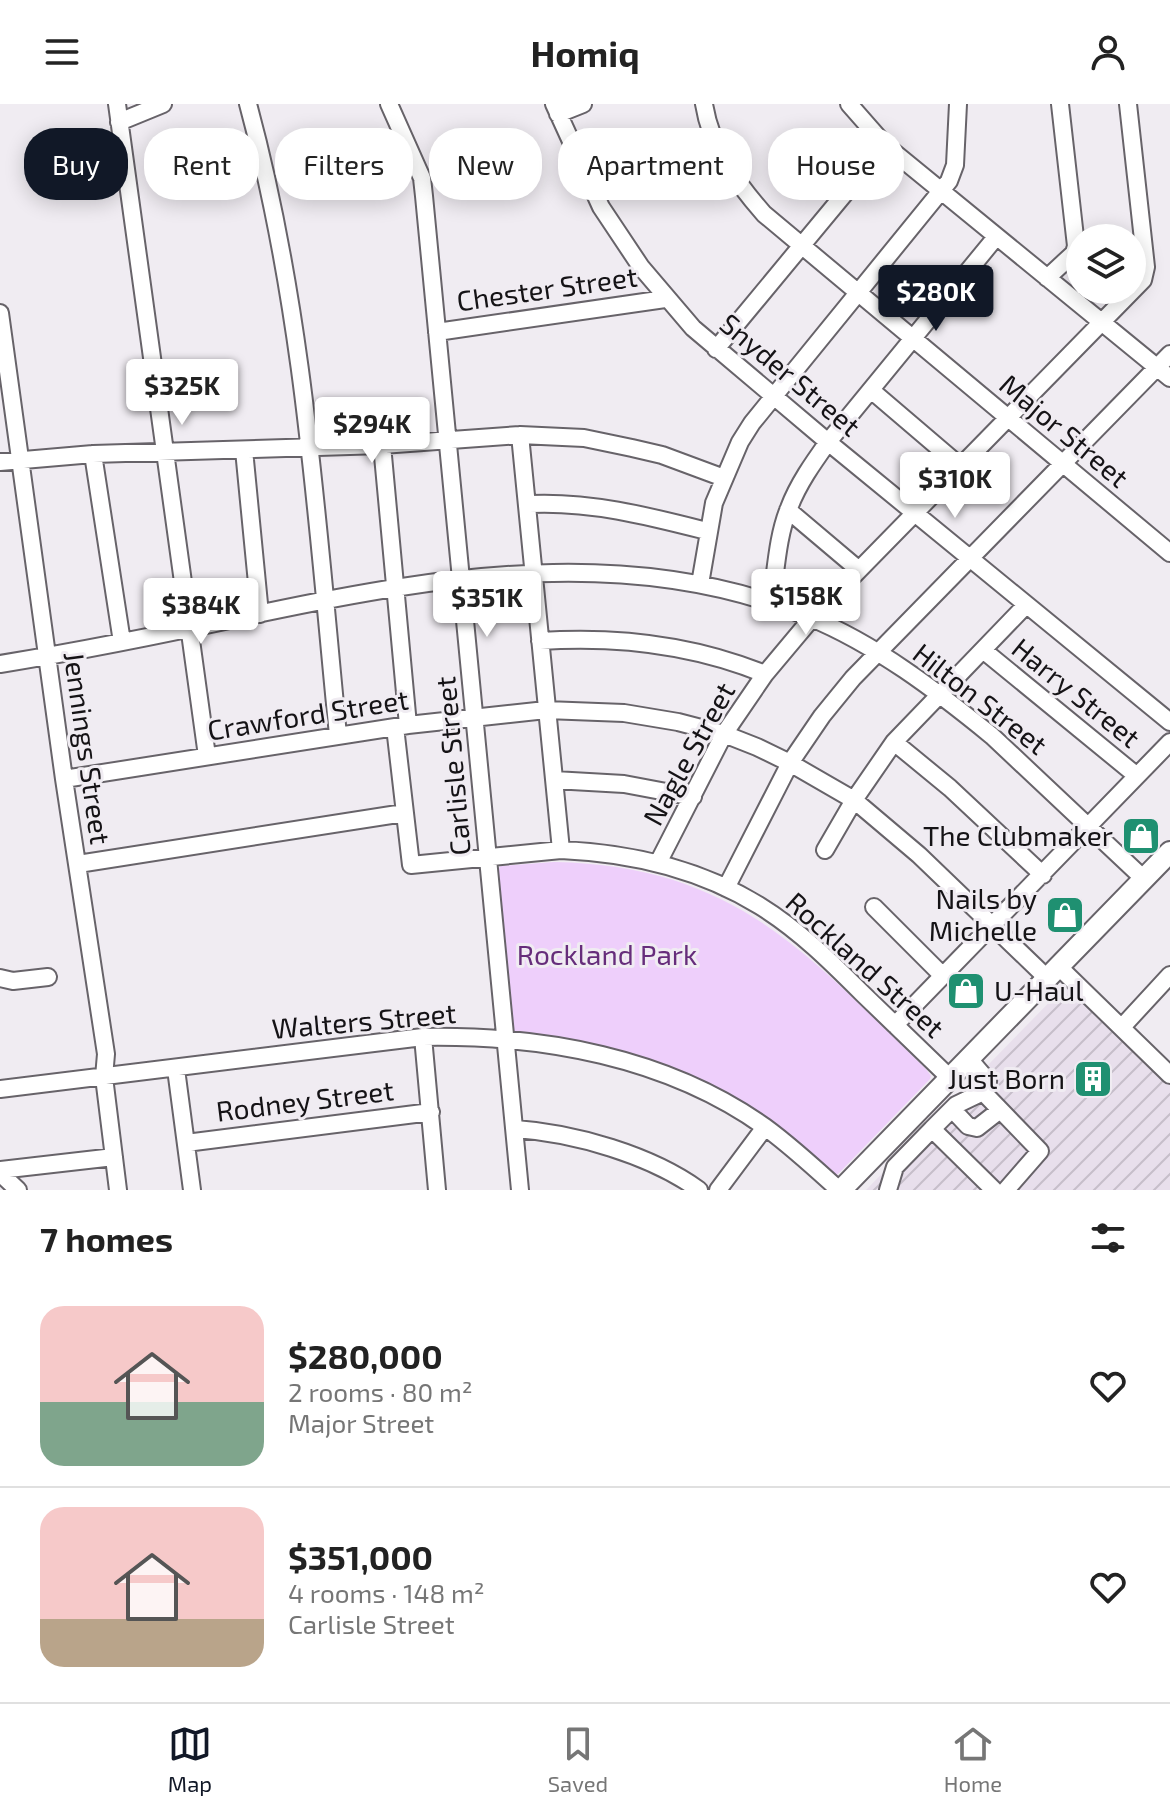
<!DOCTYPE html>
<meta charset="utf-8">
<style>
body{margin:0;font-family:"Exo 2",sans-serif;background:#f2f2f2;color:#222;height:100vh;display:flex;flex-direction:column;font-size:30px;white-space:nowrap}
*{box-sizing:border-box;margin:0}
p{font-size:26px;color:#767676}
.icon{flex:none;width:44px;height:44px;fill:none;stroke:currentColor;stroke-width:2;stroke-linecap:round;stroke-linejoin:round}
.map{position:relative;height:1086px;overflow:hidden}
.panel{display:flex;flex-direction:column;background:#fff;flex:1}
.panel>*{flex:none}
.banner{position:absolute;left:24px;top:24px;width:1122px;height:72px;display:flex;gap:16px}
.tools{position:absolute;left:1066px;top:120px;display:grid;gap:16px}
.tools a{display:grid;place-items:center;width:80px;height:80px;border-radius:50%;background:#fff;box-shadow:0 4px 20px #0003;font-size:40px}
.price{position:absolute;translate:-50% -68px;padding:0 18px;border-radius:8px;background:#fff;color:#222;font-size:26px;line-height:52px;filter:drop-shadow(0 2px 4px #0008)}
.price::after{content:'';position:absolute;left:50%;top:48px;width:24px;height:18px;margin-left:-12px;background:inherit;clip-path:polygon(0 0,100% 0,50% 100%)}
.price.active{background:#111827;color:#fff}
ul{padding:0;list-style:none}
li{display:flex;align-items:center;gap:24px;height:200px;padding:0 40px}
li+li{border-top:2px solid #e0e0e0}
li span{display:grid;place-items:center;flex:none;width:224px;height:160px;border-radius:24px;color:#555}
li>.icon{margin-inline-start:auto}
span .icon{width:96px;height:96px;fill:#fffc;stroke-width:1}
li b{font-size:34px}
h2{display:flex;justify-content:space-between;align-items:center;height:96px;padding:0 40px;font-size:34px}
.chip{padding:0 28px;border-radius:32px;background:#fff;box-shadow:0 4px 20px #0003;font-size:28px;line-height:72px}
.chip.active{background:#111827;color:#fff}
header{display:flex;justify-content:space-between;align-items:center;height:104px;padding:0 40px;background:#fff;font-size:36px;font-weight:700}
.menu{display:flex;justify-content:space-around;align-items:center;height:112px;border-top:2px solid #e0e0e0;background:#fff;font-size:22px;color:#767676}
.menu a{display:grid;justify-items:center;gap:4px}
.menu .active{color:#111827}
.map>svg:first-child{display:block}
.industrial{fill:url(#industrial-furrows)}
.park{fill:#eecffb}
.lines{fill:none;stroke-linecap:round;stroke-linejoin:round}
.minor-casing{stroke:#676369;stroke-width:20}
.major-casing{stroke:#676369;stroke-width:24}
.minor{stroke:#fff;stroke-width:16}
.major{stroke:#fff;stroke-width:20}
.labels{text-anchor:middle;stroke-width:6;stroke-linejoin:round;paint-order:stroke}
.street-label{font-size:28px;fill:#151316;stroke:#f0ecf2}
.poi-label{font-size:28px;fill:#151316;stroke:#f0ecf2;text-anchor:end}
.park-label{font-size:28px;fill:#662d7b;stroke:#f0ecf2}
</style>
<header><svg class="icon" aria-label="menu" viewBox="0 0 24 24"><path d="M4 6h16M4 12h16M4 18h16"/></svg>Homiq<svg class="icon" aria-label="person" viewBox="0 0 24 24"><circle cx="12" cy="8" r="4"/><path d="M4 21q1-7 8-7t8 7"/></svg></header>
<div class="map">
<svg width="1170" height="1086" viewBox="0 0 1170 1086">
<defs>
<pattern id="industrial-furrows" width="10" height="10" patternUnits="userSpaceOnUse" patternTransform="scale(2)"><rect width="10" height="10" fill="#e8dfec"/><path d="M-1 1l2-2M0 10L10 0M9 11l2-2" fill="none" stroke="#c6beca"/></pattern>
</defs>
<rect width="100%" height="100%" fill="#f0ecf2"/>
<path class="industrial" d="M1071,876L1170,972V1086H866Z"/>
<path class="park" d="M554,758C735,762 805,848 926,965L931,972L930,975L837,1071L641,954L609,943L515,929L513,927L497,766L501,762Z"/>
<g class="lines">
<defs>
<path id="minor" d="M117,0L207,652
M248,0C304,206 317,420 338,631
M389,0L422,74L424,92L520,1086
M554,0L601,103L641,163L693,224L828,338L1170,618
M704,0C711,44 736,78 764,110L1170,449
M849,0L885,41L1170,274
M558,10L583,0
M119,18L163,0
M1047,174L1074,149L1076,142L1060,0
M0,209L64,675L106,950L104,973L118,1086
M437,228L665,195
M716,245L885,41
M871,286L960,362
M520,331L561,746
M382,341L408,621
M244,346L260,510
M93,350L122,538
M0,358L93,350L382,341L520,331L584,334L632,344L662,351L724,374
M529,400C590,397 648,412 707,427
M788,406L859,466
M700,480L714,399L740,338L752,319L949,77L955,61L958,0
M771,499C776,468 777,433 789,404C798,380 813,359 828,338L996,133
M540,537C616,532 694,541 765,570
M983,546L1137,672
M0,560C88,546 175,528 262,509C442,471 634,440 809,513C875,540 937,587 992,632L1144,775
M395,623L411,761L561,746C631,749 700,765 760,802C799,826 831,858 863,890C892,918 922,947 951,975
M894,638L950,684L1043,771
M64,675L408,621L546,606L624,609L678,618L724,630L757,643L790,659L854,696L919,751L1048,875
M554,676L624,680L693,693
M825,746L854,696L894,638L1026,501
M658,759L724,630L765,570L812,514L1143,176L1146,163L1128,0
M78,760L404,709
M726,784L790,659L822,612L853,574L1170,250
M874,803L943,872
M1059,863L1170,971
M0,874L13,877L48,873
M895,921L1170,638
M1122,923L1170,871
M423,933L437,1086
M970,956L988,977L983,988L1040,1047L1006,1086
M176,965L192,1086
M0,985L423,933C542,931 667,953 765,1023C791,1042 815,1064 839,1086
M952,1005L968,1022L977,1024L1000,1006
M516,1025C574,1029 651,1051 699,1086
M932,1025L956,1001L983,988
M186,1039L431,1008
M0,1066L114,1053
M0,1069L18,1086
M718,1086L765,1023
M888,1086L895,1063L932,1025L994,1086"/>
<path id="major" d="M841,1086L1170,748"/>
</defs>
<use href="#minor" class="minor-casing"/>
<use href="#major" class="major-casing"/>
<use href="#minor" class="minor"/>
<use href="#major" class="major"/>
</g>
<defs>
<symbol id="shop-square" viewBox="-11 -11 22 22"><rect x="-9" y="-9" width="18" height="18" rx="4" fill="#1f9071" stroke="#f0ecf2"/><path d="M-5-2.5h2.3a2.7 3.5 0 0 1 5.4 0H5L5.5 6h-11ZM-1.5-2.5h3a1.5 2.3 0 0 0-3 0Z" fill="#fff"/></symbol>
<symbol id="building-square" viewBox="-11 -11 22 22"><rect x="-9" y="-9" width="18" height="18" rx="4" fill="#1f9071" stroke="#f0ecf2"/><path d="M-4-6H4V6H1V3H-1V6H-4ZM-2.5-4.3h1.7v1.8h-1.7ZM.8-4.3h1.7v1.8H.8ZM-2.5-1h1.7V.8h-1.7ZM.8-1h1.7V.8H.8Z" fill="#fff"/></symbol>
</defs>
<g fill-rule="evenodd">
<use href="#shop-square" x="1119" y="710" width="44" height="44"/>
<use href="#shop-square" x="1043" y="789" width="44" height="44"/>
<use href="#shop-square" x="944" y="865" width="44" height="44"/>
<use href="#building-square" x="1071" y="953" width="44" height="44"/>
</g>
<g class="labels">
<g class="street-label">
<text transform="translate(547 185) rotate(-8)" y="10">Chester Street</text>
<text transform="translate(790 271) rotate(40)" y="10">Snyder Street</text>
<text transform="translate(1064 327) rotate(40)" y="10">Major Street</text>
<text transform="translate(1076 589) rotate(39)" y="10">Harry Street</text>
<text transform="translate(980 595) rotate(38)" y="10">Hilton Street</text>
<text transform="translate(308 611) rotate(-9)" y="10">Crawford Street</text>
<text transform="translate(87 644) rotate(82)" y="10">Jennings Street</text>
<text transform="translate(689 650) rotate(-61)" y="10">Nagle Street</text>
<text transform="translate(453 662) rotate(-95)" y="10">Carlisle Street</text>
<text transform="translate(865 861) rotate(42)" y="10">Rockland Street</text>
<text transform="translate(364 917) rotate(-5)" y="10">Walters Street</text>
<text transform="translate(305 997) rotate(-7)" y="10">Rodney Street</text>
</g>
<g class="poi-label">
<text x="1113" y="742">The Clubmaker</text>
<text x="1037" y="805">Nails by<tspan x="1037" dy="32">Michelle</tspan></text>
<text x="994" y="897" text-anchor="start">U-Haul</text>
<text x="1065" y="985">Just Born</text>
</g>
<g class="park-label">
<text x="607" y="861">Rockland Park</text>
</g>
</g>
</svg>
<div class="tools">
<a><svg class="icon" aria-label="layers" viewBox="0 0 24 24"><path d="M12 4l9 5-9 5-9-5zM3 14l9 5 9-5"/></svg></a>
</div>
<b class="price active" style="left:936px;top:229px">$280K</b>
<b class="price" style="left:182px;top:323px">$325K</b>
<b class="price" style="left:372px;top:361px">$294K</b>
<b class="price" style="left:955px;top:416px">$310K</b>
<b class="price" style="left:806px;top:533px">$158K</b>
<b class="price" style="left:487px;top:535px">$351K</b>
<b class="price" style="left:201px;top:542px">$384K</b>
<div class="banner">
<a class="chip active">Buy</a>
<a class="chip">Rent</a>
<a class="chip">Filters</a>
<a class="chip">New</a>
<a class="chip">Apartment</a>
<a class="chip">House</a>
</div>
</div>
<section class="panel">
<h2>7 homes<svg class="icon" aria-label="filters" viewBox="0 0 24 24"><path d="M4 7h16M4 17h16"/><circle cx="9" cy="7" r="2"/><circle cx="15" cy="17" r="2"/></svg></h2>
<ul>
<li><span style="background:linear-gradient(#f6c9c9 60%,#7fa58c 0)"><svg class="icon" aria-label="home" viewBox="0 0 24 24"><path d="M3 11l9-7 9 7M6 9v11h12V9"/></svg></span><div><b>$280,000</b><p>2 rooms · 80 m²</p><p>Major Street</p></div><svg class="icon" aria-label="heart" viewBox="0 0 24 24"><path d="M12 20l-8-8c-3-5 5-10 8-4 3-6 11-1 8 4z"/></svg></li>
<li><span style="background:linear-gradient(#f6c9c9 70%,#b9a48a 0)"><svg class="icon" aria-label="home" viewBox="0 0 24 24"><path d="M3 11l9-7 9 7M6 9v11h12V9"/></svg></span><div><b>$351,000</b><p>4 rooms · 148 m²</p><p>Carlisle Street</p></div><svg class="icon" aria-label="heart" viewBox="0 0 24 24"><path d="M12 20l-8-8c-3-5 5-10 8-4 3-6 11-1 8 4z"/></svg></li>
</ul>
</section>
<nav class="menu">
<a class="active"><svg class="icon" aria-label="map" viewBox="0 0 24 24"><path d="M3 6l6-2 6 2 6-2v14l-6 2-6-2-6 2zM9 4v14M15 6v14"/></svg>Map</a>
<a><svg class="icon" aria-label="saved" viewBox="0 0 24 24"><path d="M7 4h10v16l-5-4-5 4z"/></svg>Saved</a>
<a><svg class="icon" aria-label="home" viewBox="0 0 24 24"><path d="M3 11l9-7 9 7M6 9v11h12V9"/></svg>Home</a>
</nav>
